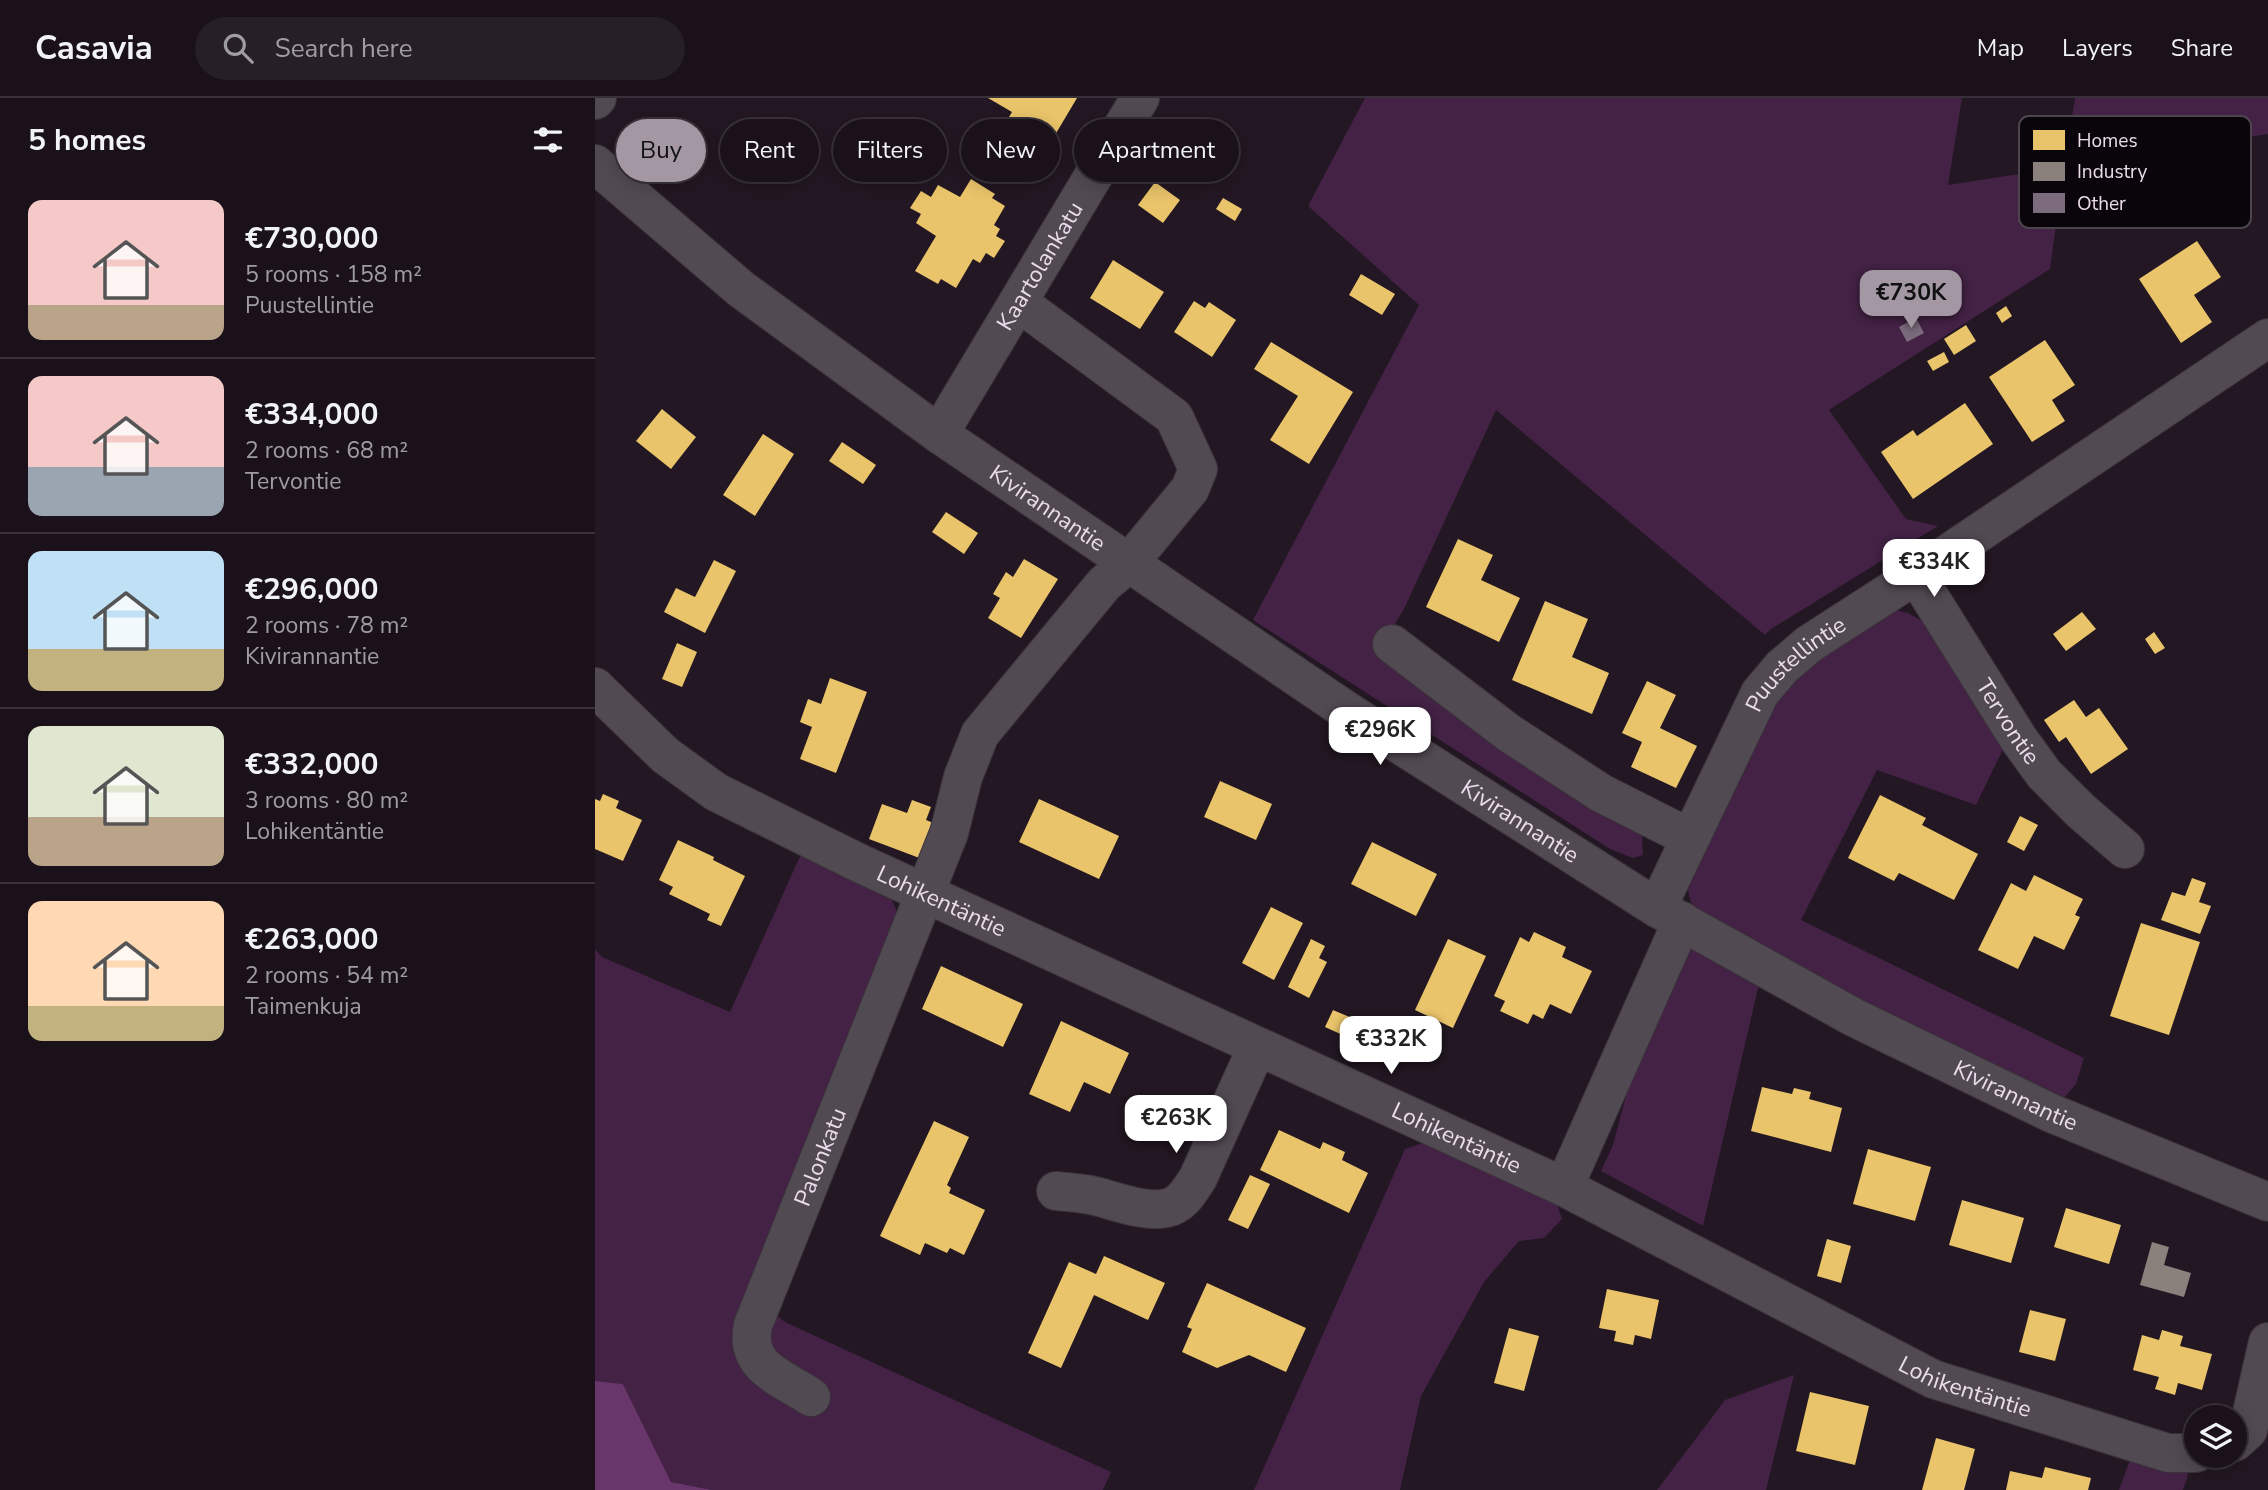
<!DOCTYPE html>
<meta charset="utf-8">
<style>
body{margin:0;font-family:"Nunito Sans",sans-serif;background:#271f27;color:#f1f3f6;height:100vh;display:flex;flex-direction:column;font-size:26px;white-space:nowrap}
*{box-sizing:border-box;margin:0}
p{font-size:23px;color:#9f9da2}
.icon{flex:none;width:38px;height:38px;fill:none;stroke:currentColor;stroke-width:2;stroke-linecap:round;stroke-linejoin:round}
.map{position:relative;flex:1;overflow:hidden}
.side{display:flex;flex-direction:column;background:#1a111a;width:595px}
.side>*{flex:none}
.guide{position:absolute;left:21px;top:21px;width:665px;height:63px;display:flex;gap:14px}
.controls{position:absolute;left:1589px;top:1307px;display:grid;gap:14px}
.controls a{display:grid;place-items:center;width:63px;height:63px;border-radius:50%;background:#1a111a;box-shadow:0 4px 18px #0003,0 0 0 2px #383139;font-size:35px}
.price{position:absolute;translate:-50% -60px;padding:0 16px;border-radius:14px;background:#fff;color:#222;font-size:23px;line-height:46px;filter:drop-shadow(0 2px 4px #0008)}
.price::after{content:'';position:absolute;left:50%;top:42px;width:21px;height:16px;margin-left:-10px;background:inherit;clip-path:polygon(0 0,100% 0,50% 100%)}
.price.selected{background:#a497a4;color:#111}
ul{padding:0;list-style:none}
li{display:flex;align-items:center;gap:21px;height:175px;padding:0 28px}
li+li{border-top:2px solid #383139}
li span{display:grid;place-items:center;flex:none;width:196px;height:140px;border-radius:14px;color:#555}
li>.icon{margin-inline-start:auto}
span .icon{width:84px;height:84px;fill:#fffc;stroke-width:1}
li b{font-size:30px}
h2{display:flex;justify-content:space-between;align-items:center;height:84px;padding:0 28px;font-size:30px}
.pill{padding:0 24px;border-radius:32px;background:#1a111a;box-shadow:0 4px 18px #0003,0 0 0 2px #383139;font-size:24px;line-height:63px}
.pill.selected{background:#a497a4;color:#111}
header{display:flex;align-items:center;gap:42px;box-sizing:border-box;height:98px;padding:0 35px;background:#1a111a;border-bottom:2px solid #383139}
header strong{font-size:33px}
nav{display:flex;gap:38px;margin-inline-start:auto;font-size:24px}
.search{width:490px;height:63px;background:#271f27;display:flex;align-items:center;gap:18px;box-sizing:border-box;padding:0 24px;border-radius:38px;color:#9f9da2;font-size:26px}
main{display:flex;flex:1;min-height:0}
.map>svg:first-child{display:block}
.green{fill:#432245}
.water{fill:#68366b}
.homes{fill:#e9c46a}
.industry{fill:#8a817c}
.building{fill:#7b6b7c}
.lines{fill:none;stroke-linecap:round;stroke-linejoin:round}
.minor-casing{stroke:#3b333b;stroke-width:40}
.minor{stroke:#524a52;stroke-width:38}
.labels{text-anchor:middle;stroke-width:7;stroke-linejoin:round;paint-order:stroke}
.street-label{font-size:23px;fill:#eadcea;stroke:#0a040b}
.key{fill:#0a040b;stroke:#4d454e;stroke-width:2}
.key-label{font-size:19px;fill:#eadcea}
</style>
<header>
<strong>Casavia</strong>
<div class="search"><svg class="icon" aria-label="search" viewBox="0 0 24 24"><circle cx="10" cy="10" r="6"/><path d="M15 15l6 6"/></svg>Search here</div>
<nav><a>Map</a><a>Layers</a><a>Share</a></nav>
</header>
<main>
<section class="side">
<h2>5 homes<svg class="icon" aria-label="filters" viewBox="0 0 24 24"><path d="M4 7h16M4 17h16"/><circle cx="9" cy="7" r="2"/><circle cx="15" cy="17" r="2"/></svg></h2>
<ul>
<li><span style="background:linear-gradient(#f6c9c9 75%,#b9a48a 0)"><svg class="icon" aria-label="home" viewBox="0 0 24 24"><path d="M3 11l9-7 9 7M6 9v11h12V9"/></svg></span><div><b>€730,000</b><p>5 rooms · 158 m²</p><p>Puustellintie</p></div></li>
<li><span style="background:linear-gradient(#f6c9c9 65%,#9aa5b1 0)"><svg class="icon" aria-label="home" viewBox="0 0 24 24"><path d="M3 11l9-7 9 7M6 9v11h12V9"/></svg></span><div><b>€334,000</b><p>2 rooms · 68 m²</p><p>Tervontie</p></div></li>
<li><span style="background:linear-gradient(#bfe0f5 70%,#c2b280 0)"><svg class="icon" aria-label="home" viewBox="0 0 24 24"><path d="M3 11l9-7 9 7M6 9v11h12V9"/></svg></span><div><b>€296,000</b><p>2 rooms · 78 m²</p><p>Kivirannantie</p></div></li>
<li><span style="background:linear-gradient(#dfe7d0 65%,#b9a48a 0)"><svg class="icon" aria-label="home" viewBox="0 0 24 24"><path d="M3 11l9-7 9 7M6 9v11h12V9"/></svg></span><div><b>€332,000</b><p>3 rooms · 80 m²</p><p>Lohikentäntie</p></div></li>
<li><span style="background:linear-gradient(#ffd9b3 75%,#c2b280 0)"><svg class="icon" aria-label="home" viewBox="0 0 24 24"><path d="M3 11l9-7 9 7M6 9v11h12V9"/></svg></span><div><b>€263,000</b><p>2 rooms · 54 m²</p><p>Taimenkuja</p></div></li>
</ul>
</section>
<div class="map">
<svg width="1673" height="1392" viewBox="0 0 1673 1392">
<rect width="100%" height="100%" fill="#221722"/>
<path class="green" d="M770,0H1367L1353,87L1469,69L1480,0H1673V36L1469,69L1455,171L1234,312L1311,421L1343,428L1176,531L1170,537L901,312L809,511L785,551L1047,737L1048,757L1038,760L1015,751L658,522L824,207L713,108Z
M1297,511L1313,515L1329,524L1410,647L1381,707L1282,672L1206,822L1489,960L1481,986L1467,1002L1313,927L1102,813L1095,802L1092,786L1180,602L1206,568Z
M206,756L295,798L301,811L302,831L153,1194L190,1224L516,1374L508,1392H117L76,1384L28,1286L0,1283V851L7,859L135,914Z
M1074,834L1164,886L1108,1128L1006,1073L1018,1047Z
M834,1043L961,1103L967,1121L949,1140L924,1143L889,1184L826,1298L805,1392H659L810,1051Z
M1199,1277L1171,1392H1062L1130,1302Z
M1536,1359L1589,1369L1593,1377L1588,1392H1524Z"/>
<path class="water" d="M0,1283L28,1286L76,1384L117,1392H0Z"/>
<path class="homes" d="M393,0H482L441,69L399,44L417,14Z
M376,81L400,96L397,100L410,108L399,127L405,131L401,138L410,143L399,160L391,155L385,165L378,161L361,190L346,181L343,186L320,173L341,138L321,125L326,116L315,110L326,93L336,99L343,87L365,99Z
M560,84L585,102L568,125L543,107Z
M628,100L647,111L640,123L621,111Z
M1602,143L1626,179L1599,197L1617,224L1586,245L1544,181Z
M518,162L569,194L545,231L495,200Z
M766,176L800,196L787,217L754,197Z
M599,203L610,210L614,204L641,222L617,259L579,234Z
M1411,208L1417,218L1407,225L1401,215Z
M1371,227L1381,243L1359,257L1349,241Z
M1450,242L1480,287L1457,302L1470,323L1437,344L1394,279Z
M676,244L758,294L714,366L675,342L703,298L659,271Z
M1349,254L1354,264L1338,273L1332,263Z
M1370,305L1398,346L1318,401L1286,354L1318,332L1322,338Z
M67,311L101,339L76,371L41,343Z
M168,336L199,356L160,418L128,397Z
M247,344L281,367L268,386L234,363Z
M351,414L383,435L369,456L337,434Z
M863,441L898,457L886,482L925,500L904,544L831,509Z
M429,461L463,481L426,540L393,520L405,500L398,496L411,474L418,479Z
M119,462L141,473L110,535L69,514L81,490L100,499Z
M950,503L993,521L977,559L1014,575L997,616L917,582Z
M1487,514L1501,531L1471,553L1458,536Z
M1559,534L1570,550L1560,556L1550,541Z
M82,545L102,554L87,589L67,581Z
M235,580L272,594L241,675L205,661L217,629L205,624L213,601L226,606Z
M1052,583L1081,597L1065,630L1102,648L1081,690L1036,669L1047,644L1027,635Z
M1479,602L1491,619L1504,610L1533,651L1496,676L1471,639L1464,644L1449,622Z
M625,683L677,706L661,742L609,719Z
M8,696L24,703L21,710L47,722L28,763L0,751V701L5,703Z
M1285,697L1331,720L1327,727L1383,756L1359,802L1304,775L1299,783L1253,760Z
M444,701L524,738L504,781L424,744Z
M317,702L336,709L331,722L348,729L335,764L274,741L287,706L312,715Z
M1425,718L1443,727L1429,753L1412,744Z
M83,742L119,759L118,762L150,778L126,828L112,822L115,816L74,796L78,789L64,782Z
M777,744L842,776L821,818L756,786Z
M1439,777L1488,801L1480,817L1485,819L1469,852L1439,838L1423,871L1383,852L1416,785L1431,793Z
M1597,780L1611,785L1604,804L1616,808L1605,836L1566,822L1577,794L1590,798Z
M676,809L708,825L679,882L647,865Z
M1546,825L1605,844L1574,937L1515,918Z
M939,834L971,849L967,859L997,873L976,916L955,906L948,921L938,916L933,926L905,913L910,903L899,898L925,839L934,844Z
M716,841L730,848L724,860L732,864L714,900L693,889Z
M853,841L891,858L858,930L820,912Z
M346,868L428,906L408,949L327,911Z
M738,912L771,926L763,944L730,929Z
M466,923L534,955L515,996L489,984L475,1014L434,996Z
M1167,989L1197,996L1199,990L1216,994L1214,1001L1247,1010L1236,1054L1156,1033Z
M339,1023L374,1039L352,1087L356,1090L354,1095L390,1112L369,1157L355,1150L352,1155L330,1145L325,1157L285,1138Z
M684,1032L725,1051L728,1044L750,1054L747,1062L773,1075L754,1115L665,1072Z
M1273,1051L1336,1069L1320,1123L1258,1106Z
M655,1077L675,1086L653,1131L633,1122Z
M1367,1102L1429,1120L1416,1165L1354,1147Z
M1471,1110L1526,1127L1514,1166L1459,1149Z
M1232,1141L1256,1148L1246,1185L1222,1178Z
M509,1158L570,1185L553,1222L499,1197L466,1270L433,1255L474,1164L501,1176Z
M612,1185L711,1230L691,1274L654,1257L622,1270L587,1254L597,1231L592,1229Z
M1012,1191L1064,1202L1056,1241L1040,1237L1038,1247L1019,1243L1021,1233L1004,1230Z
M1435,1212L1471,1221L1460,1263L1424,1254Z
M914,1230L944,1238L929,1293L899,1285Z
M1567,1232L1588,1238L1585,1248L1617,1256L1607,1292L1583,1285L1580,1297L1560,1291L1564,1279L1538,1272L1547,1237L1564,1242Z
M1215,1294L1274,1308L1260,1367L1201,1353Z
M1341,1340L1380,1351L1369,1392H1327Z
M1450,1369L1496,1380L1493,1392H1411L1415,1373L1447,1380Z"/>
<path class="industry" d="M1557,1144L1574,1149L1569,1167L1596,1175L1589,1199L1545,1187Z"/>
<path class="building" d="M1321,220L1329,235L1312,244L1304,229Z"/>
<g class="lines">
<defs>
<g id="minor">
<path d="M0,2L2,0"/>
<path id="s1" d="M0,66L146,191L344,336L752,613L1062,810L1260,920L1456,1015L1673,1104"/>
<path id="s2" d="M344,336L545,0"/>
<path id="s3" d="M1321,477L1423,640L1449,676L1486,713L1530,751"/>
<path d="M797,546L914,635L1006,695L1095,740"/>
<path id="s4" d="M0,589L70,657L121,694L264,765L969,1089L1338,1281L1573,1355H1601"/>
<path id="s5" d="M1062,810L1165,595L1187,569L1214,546L1321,477L1673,240"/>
<path d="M969,1089L1087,823"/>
<path d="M461,1093C474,1094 487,1095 500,1098C521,1103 550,1115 572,1110C587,1107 595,1092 603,1080L662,949"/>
<path id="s6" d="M216,1299C186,1279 149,1269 158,1227L354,735L368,679L385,636L509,486L534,465L595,391L603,371L579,319L423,204"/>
<path d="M1640,1344L1653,1332L1673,1244"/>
</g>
</defs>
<use href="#minor" class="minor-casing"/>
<use href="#minor" class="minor"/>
</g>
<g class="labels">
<g class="street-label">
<text dy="8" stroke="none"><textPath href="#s2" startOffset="196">Kaartolankatu</textPath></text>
<text dy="8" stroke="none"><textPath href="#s1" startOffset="569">Kivirannantie</textPath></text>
<text dy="8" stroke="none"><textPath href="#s5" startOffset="284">Puustellintie</textPath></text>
<text dy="8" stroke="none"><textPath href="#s3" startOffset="173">Tervontie</textPath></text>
<text dy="8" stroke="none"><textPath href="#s1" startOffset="1136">Kivirannantie</textPath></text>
<text dy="8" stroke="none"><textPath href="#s4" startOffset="411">Lohikentäntie</textPath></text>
<text dy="8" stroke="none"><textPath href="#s1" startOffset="1703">Kivirannantie</textPath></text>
<text dy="8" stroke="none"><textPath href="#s4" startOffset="978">Lohikentäntie</textPath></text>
<text dy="8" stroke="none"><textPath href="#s6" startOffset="282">Palonkatu</textPath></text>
<text dy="8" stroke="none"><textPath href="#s4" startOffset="1545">Lohikentäntie</textPath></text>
</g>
</g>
<rect x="1424" y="18" width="232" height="112" rx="10" class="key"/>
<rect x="1438" y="32" width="32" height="20" fill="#e9c46a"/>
<rect x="1438" y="64" width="32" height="19" fill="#8a817c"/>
<rect x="1438" y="95" width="32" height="20" fill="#7b6b7c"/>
<g class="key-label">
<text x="1482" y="49">Homes</text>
<text x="1482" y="80">Industry</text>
<text x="1482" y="112">Other</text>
</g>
</svg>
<div class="controls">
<a><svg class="icon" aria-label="layers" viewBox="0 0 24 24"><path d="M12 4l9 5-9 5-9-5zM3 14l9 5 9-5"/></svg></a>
</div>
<b class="price selected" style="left:1316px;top:232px">€730K</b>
<b class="price" style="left:1339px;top:501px">€334K</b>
<b class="price" style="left:785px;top:669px">€296K</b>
<b class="price" style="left:796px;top:978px">€332K</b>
<b class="price" style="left:581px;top:1057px">€263K</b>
<div class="guide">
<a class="pill selected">Buy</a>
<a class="pill">Rent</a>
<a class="pill">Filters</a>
<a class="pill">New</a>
<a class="pill">Apartment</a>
</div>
</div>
</main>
